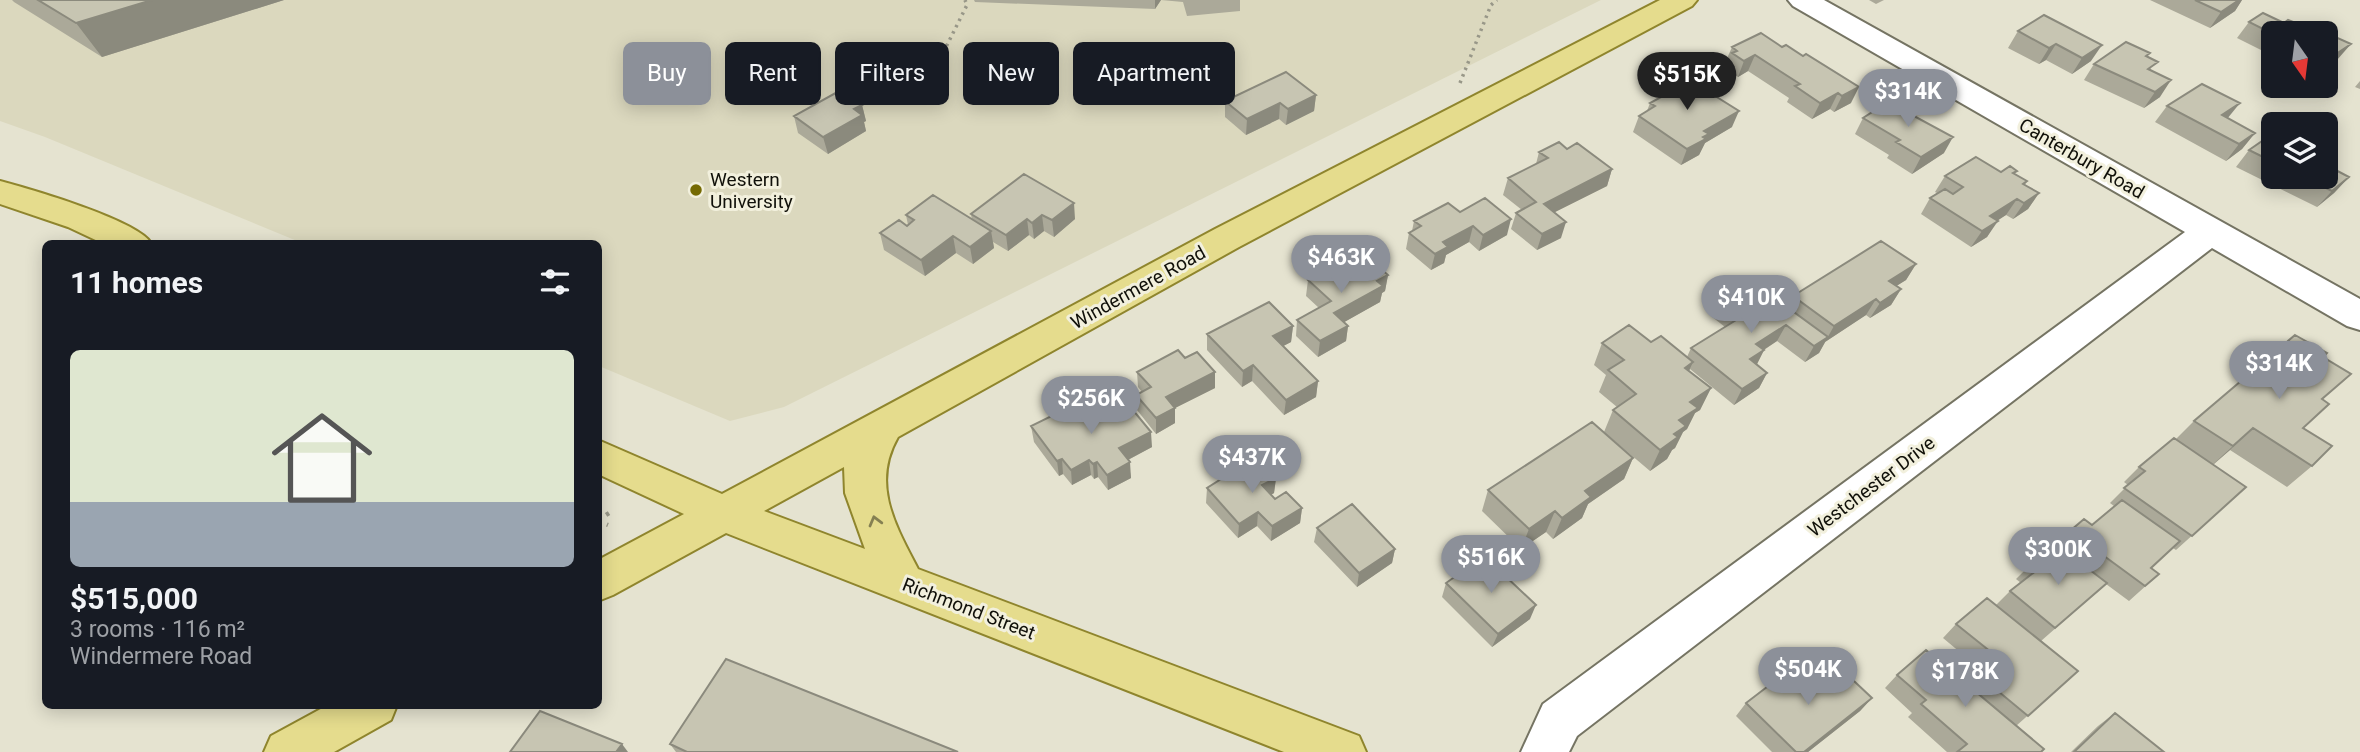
<!DOCTYPE html>
<meta charset="utf-8">
<style>
body{margin:0;font-family:Roboto,sans-serif;background:#20242c;color:#f1f3f6;height:100vh;display:flex;flex-direction:column;font-size:26px;white-space:nowrap}
*{box-sizing:border-box;margin:0}
p{font-size:23px;color:#9ea1a6}
.icon{flex:none;width:38px;height:38px;fill:none;stroke:currentColor;stroke-width:2;stroke-linecap:round;stroke-linejoin:round}
.map{position:relative;flex:1;overflow:hidden}
.panel{position:absolute;left:42px;top:240px;width:560px;height:469px;display:flex;flex-direction:column;background:#171b24;border-radius:10px;box-shadow:0 4px 18px #0003}
.panel>*{flex:none}
.banner{position:absolute;left:623px;top:42px;width:665px;height:63px;display:flex;gap:14px}
.needle{width:46px;rotate:166deg}
.tools{position:absolute;left:2261px;top:21px;display:grid;gap:14px}
.tools a{display:grid;place-items:center;width:77px;height:77px;border-radius:10px;background:#171b24;box-shadow:0 4px 18px #0003;font-size:35px}
.price{position:absolute;translate:-50% -60px;padding:0 16px;border-radius:24px;background:#8c9099;color:#fff;font-size:23px;line-height:46px;filter:drop-shadow(0 2px 4px #0008)}
.price::after{content:'';position:absolute;left:50%;top:42px;width:21px;height:16px;margin-left:-10px;background:inherit;clip-path:polygon(0 0,100% 0,50% 100%)}
.price.selected{background:#222;color:#fff}
ul{padding:0;list-style:none}
li{display:grid;align-content:center;gap:14px;height:371px;padding:0 28px}
li+li{border-top:2px solid #363941}
li span{display:grid;place-items:center;height:217px;border-radius:10px;color:#555}
li>.icon{margin-inline-start:auto}
span .icon{width:126px;height:126px;fill:#fffc;stroke-width:1}
li b{font-size:30px}
h2{display:flex;justify-content:space-between;align-items:center;height:84px;padding:0 28px;font-size:30px}
.tag{padding:0 24px;border-radius:10px;background:#171b24;box-shadow:0 4px 18px #0003;font-size:24px;line-height:63px}
.tag.selected{background:#8c9099;color:#fff}
.map>svg:first-child{display:block}
.built{fill:#dbd8be}
.lines{fill:none;stroke-linecap:round;stroke-linejoin:round}
.minor-casing{stroke:#757463;stroke-width:4}
.major-casing{stroke:#8f852d;stroke-width:4}
.path-far1{stroke:#989788;stroke-width:3.5;stroke-dasharray:2.5 4.5;stroke-linecap:butt}
.path{stroke:#989788;stroke-width:4.5;stroke-dasharray:3.5 6;stroke-linecap:butt}
.minor{fill:#fff;fill-rule:evenodd}
.major{fill:#e5dc8d;fill-rule:evenodd}
.wall{fill:#aba999}
.shaded-wall{fill:#8b8a7d}
.building{fill:#c7c5b2;stroke:#8b8a7d;stroke-width:2}
.oneway{stroke:#858052}
.poi-dot{fill:#756a02;stroke:#f2f0dd;stroke-width:2.5}
.labels{text-anchor:middle;stroke-width:6;stroke-linejoin:round;paint-order:stroke}
.street-label{font-size:19px;fill:#101009;stroke:#f2f0dd}
.poi-label{font-size:19px;fill:#101009;stroke:#f2f0dd;text-anchor:start}
</style>
<div class="map">
<svg width="2360" height="752" viewBox="0 0 2360 752">
<rect width="100%" height="100%" fill="#e5e3d0"/>
<path class="built" d="M0,0H1601L784,407L730,421L599,366L598,243H302L45,137L0,121Z"/>
<g class="lines">
<defs>
<path id="minor" d="M1788,0H1824L2360,299V330L2347,326L2212,248L1577,736L1569,752H1521L1543,704L2185,232L1793,6Z"/>
<path id="major" d="M1660,0H1697L1692,6L1239,247L898,437C871,484 895,525 918,569L1359,736L1366,752H1284L726,533L613,595L598,601V560L684,514L598,474V440L722,494L1215,229ZM844,467L845,493L865,549L764,511Z
M0,181C30,189 137,220 151,243H102L68,227L0,204Z
M328,705H397L391,720L334,752H264L271,736Z"/>
</defs>
<use href="#minor" class="minor-casing"/>
<use href="#major" class="major-casing"/>
<path class="path-far1" d="M934,71L967,5L965,0
M1460,83L1491,5L1497,0"/>
<path class="path" d="M598,520L614,510
M598,521L608,525"/>
<use href="#minor" class="minor"/>
<use href="#major" class="major"/>
</g>
<path class="wall" d="M12,0H284L102,57L14,2Z
M974,0H1240V11L1187,16L1183,2L1161,0L1155,9L975,2Z
M1869,0H1884L1876,4Z
M2150,0H2242L2235,11L2210,28Z
M2044,15L2091,61L2072,74L2046,60L2039,64L2008,48L2018,31Z
M2249,22L2284,23L2273,33V56L2237,38Z
M1761,33L1851,103L1834,112L1830,109L1812,119L1787,102L1789,98L1748,71L1738,77L1726,69L1728,65L1725,63L1732,47Z
M2150,53L2147,57L2160,97L2144,108L2084,80L2094,64Z
M2360,81V89L2355,87Z
M1665,82L1732,127L1705,143L1699,155L1681,165L1633,132L1639,116L1647,111L1650,103L1658,98Z
M1316,95L1314,111L1286,125L1279,119L1246,135L1225,117V101Z
M862,105L866,121L864,122L866,131L828,154L798,133L794,116Z
M2167,106L2228,118L2255,133L2242,149L2226,161L2155,122Z
M1863,118L1944,153L1912,174L1887,158L1889,155L1855,134Z
M2273,143V177H2349L2334,193L2317,207L2236,167L2249,150Z
M1567,149L1612,169L1607,186L1555,212L1561,238L1537,250L1511,229L1516,213L1522,210L1503,195L1508,178L1536,164L1539,152Z
M2001,172L2015,174L2027,181L2025,185L2039,193L2028,209L2013,219L2006,215L1997,220L1987,237L1971,247L1921,214L1930,198L1937,193L1935,192L1945,176Z
M1024,174L1075,219L1054,237L1044,231L1034,239L1029,235L1008,251L993,242L994,248L973,264L956,253L925,276L884,250L880,233L907,226L908,225L906,215L972,220L971,214Z
M1460,212L1507,235L1479,251L1469,242L1446,255L1444,263L1431,270L1406,249L1409,233L1412,231L1414,221Z
M1357,264L1388,275L1385,291L1382,293L1380,302L1344,322L1348,326L1346,341L1318,357L1296,336L1297,320L1319,308L1306,296L1308,280L1339,269Z
M1916,264L1906,280L1896,286L1901,289L1891,305L1870,318L1866,315L1825,342L1819,353L1805,362L1777,341L1764,350L1757,364L1767,373L1759,388L1734,405L1690,369L1689,371L1711,388L1700,410L1695,413L1687,429L1683,432L1675,448L1672,450L1667,459L1650,471L1604,432L1613,410L1617,407L1599,392L1606,375L1594,365L1602,343L1651,342L1687,357L1691,348L1725,327L1711,316L1718,300L1764,301L1787,307L1793,296Z
M1293,326L1291,342L1283,346L1318,381L1316,397L1284,415L1252,381L1242,387L1207,350V334Z
M2323,357L2322,400L2303,428L2312,466L2287,487L2230,450L2213,465L2246,487L2176,550L2173,548L2151,568L2159,574L2129,601L2106,584L2041,641L2078,671L2016,726L2041,752H1947L1908,717L1912,713L1885,688L1897,675L1970,687L1985,673L1943,638L1956,624L1996,605L2010,591L2021,583L2016,579L2030,565L2051,556L2060,549L2056,545L2070,531L2092,525L2114,506L2110,503L2128,485L2124,482L2139,467L2176,439L2194,421Z
M1185,358L1215,372V388L1175,408V423L1156,434L1137,410L1136,395L1142,392L1138,387L1137,372Z
M1095,420L1152,447L1128,460L1131,478L1108,490L1098,477L1094,479L1091,475L1072,485L1063,474L1059,476L1034,442L1031,426Z
M1633,458L1624,479L1588,504L1582,518L1553,539L1546,532L1521,549L1482,511L1488,490Z
M1276,478L1274,493L1271,495L1275,499L1302,508L1300,523L1271,541L1257,526L1238,538L1206,503L1207,488Z
M1317,528L1395,549L1392,563L1357,587L1314,542Z
M1446,583L1530,619L1492,647L1442,597Z
M1810,688L1872,698L1860,711L1808,752H1772L1736,716L1746,703Z
M2115,713L2164,752H2071L2098,726Z
M670,744L958,752H676Z"/>
<path class="shaded-wall" d="M152,0H284L102,57L76,23Z
M1155,0H1161L1155,9Z
M2239,0H2242L2235,11L2210,28L2221,12Z
M2056,44L2046,60L2039,64L2049,48Z
M2351,44L2337,60L2326,68V62L2327,60Z
M2102,45L2091,61L2072,74L2082,58Z
M1755,55L1748,71L1738,77L1744,61Z
M2171,80L2160,97L2144,108L2155,92Z
M1859,87L1851,103L1834,112L1842,96Z
M1838,93L1830,109L1812,119L1820,103Z
M1316,95L1314,111L1286,125L1288,109Z
M1280,103L1279,119L1246,135L1247,119Z
M2240,103L2227,119L2222,115Z
M862,105L866,121L864,122L866,131L828,154L823,137L854,109Z
M1739,111L1732,127L1705,143L1699,155L1681,165L1687,149L1704,131Z
M2255,133L2242,149L2226,161L2239,144Z
M1953,137L1944,153L1912,174L1921,157Z
M1612,169L1607,186L1539,220L1544,204Z
M2349,177L2334,193L2317,207L2332,191Z
M2039,193L2028,209L2013,219L2024,203Z
M2017,199L2006,215L1982,231L1990,216Z
M1074,203L1075,219L1054,237L1052,220Z
M1042,215L1044,231L1034,239L1032,223Z
M1027,219L1029,235L1008,251L1006,235Z
M1511,219L1507,235L1479,251L1483,235Z
M1998,221L1987,237L1971,247L1982,231Z
M1566,222L1561,238L1537,250L1542,234Z
M1473,226L1469,242L1446,255L1444,263L1431,270L1435,254L1443,242Z
M991,231L994,248L973,264L970,247Z
M953,236L956,253L925,276L921,260Z
M1916,264L1906,280L1879,297L1889,281Z
M1388,275L1385,291L1382,293L1380,302L1332,329L1334,313L1377,281Z
M1901,289L1891,305L1870,318L1880,303Z
M1876,299L1866,315L1825,342L1834,326Z
M1786,325L1777,341L1748,360L1756,344Z
M1293,326L1291,342L1272,352L1273,336Z
M1348,326L1346,341L1318,357L1320,341Z
M1828,337L1819,353L1805,362L1814,346Z
M1764,350L1756,366L1750,359Z
M1693,362L1683,384L1685,368Z
M1253,365L1252,381L1242,387L1243,371Z
M1215,372V388L1175,408V423L1156,434V418L1166,397Z
M1767,373L1759,388L1734,405L1742,389Z
M1318,381L1316,397L1284,415L1286,400Z
M1711,388L1700,410L1695,413L1687,429L1683,432L1675,448L1672,450L1667,459L1650,471L1660,450L1690,402Z
M2253,428L2230,450L2210,467L2233,446Z
M1151,432L1152,447L1120,464L1119,448Z
M1633,458L1624,479L1588,504L1582,518L1553,539L1562,518L1585,491Z
M1062,459L1063,474L1059,476L1057,461Z
M1089,460L1091,475L1072,485L1071,470Z
M1097,462L1098,477L1094,479L1093,464Z
M1130,462L1131,478L1108,490L1107,475Z
M1276,478L1274,493L1261,500L1262,485Z
M1302,508L1300,523L1271,541L1272,526Z
M1555,511L1546,532L1521,549L1529,529Z
M1258,512L1257,526L1238,538L1239,524Z
M1395,549L1392,563L1357,587L1359,573Z
M1536,605L1530,619L1492,647L1498,634Z
M1872,698L1860,711L1808,752H1804Z
M622,744L628,752H616Z"/>
<path class="building" d="M38,0H152L76,23Z
M2195,0H2239L2221,12Z
M2263,13L2284,23L2288,20L2321,33L2273,34L2249,22Z
M2044,15L2102,45L2082,58L2056,44L2049,48L2018,31Z
M1761,33L1782,47L1786,45L1803,56L1806,54L1859,87L1842,96L1838,93L1820,103L1795,86L1800,84L1755,55L1744,61L1732,53L1737,51L1732,47Z
M2326,35L2329,36L2331,35L2351,44L2327,60L2326,59Z
M2126,42L2150,53L2146,56L2158,62L2148,69L2171,80L2155,92L2094,64Z
M1286,72L1316,95L1288,109L1280,103L1247,119L1225,101Z
M1680,74L1739,111L1704,131L1709,134L1703,137L1706,139L1687,149L1639,116L1655,106L1650,103L1665,95L1660,92L1671,86L1665,82Z
M2202,84L2240,103L2222,115L2255,133L2239,144L2167,106Z
M841,90L862,105L854,109L862,115L823,137L794,116Z
M1888,102L1953,137L1921,157L1896,142L1900,140L1863,118Z
M2265,139L2273,143V162L2249,150Z
M1559,142L1567,149L1577,143L1612,169L1544,204L1566,222L1542,234L1516,213L1536,202L1508,178L1548,158L1539,152Z
M1976,157L2001,172L2010,166L2017,171L2013,173L2027,181L2023,184L2039,193L2024,203L2017,199L1990,216L1998,221L1982,231L1930,198L1945,189L1953,194L1963,187L1945,176Z
M2326,165L2349,177L2332,191L2304,177H2326Z
M1024,174L1074,203L1052,220L1042,215L1032,223L1027,219L1006,235L971,214Z
M933,195L991,231L970,247L953,236L921,260L880,233L899,220L907,226L914,220L906,215Z
M1485,198L1511,219L1483,235L1473,226L1443,242L1448,247L1435,254L1409,233L1421,226L1414,221L1448,203L1460,212Z
M1881,241L1916,264L1889,281L1901,289L1880,303L1876,299L1834,326L1793,296Z
M1368,258L1388,275L1377,281L1383,286L1334,313L1348,326L1320,341L1297,320L1331,301L1308,280L1335,265L1339,269L1353,261L1357,264Z
M1743,285L1764,301L1772,296L1828,337L1814,346L1786,325L1756,344L1764,350L1750,359L1767,373L1742,389L1691,348L1741,317L1718,300Z
M1269,302L1293,326L1273,336L1318,381L1286,400L1253,365L1243,371L1207,334Z
M1629,325L1651,342L1661,336L1693,362L1685,368L1711,388L1690,402L1698,408L1679,420L1686,426L1674,434L1678,437L1660,450L1613,410L1636,394L1608,370L1624,360L1602,343Z
M2295,335L2327,353L2323,357L2351,374L2322,399L2329,404L2303,428L2332,446L2312,466L2253,428L2233,446L2194,421Z
M1178,350L1185,358L1197,352L1215,372L1166,397L1175,408L1156,418L1136,395L1151,387L1137,372Z
M1080,402L1095,420L1128,404L1151,432L1119,448L1130,462L1107,475L1097,462L1093,464L1089,460L1071,470L1062,459L1057,461L1031,426Z
M1592,422L1633,458L1585,491L1591,497L1562,518L1555,511L1529,529L1488,490Z
M2174,438L2246,487L2192,536L2124,488L2145,471L2139,467Z
M1256,457L1276,478L1262,485L1275,499L1286,492L1302,508L1272,526L1258,512L1239,524L1207,488Z
M2122,500L2180,541L2151,568L2159,574L2145,586L2070,531L2084,519L2092,525Z
M1352,504L1395,549L1359,573L1317,528Z
M2061,548L2107,583L2055,628L2010,591L2037,570L2030,565L2045,552L2051,556Z
M1484,556L1536,605L1498,634L1446,583Z
M1987,598L2078,671L2028,716L1981,677L2001,660L1956,624Z
M1926,650L2044,749L2041,752H1957L1967,744L1921,704L1926,700L1897,675Z
M726,659L958,752H687L670,744Z
M1838,666L1872,698L1804,752H1796L1746,703L1789,670L1810,688Z
M540,711L622,744L616,752H510Z
M2115,713L2164,752H2074Z"/>
<defs><path id="oneway-chevron" d="M-2-3.5L2.5 0L-2 3.5" fill="none" stroke-width="1.6" stroke-linecap="round" stroke-linejoin="round" transform="scale(1.75)"/></defs>
<use class="oneway" href="#oneway-chevron" transform="translate(875 521) rotate(-105)"/>
<circle class="poi-dot" cx="696" cy="190" r="7"/>
<g class="labels">
<g class="street-label">
<text transform="translate(2082 158) rotate(30)" y="7">Canterbury Road</text>
<text transform="translate(1138 287) rotate(-29)" y="7">Windermere Road</text>
<text transform="translate(1871 486) rotate(-37)" y="7">Westchester Drive</text>
<text transform="translate(969 608) rotate(21)" y="7">Richmond Street</text>
</g>
<g class="poi-label">
<text x="710" y="186">Western<tspan x="710" dy="22">University</tspan></text>
</g>
</g>
</svg>
<div class="tools">
<a><svg class="needle" viewBox="-14 -14 28 28"><path d="M0-13l5 13h-10z" fill="#e53935"/><path d="M0 13l5-13h-10z" fill="#9ea1a6"/></svg></a>
<a><svg class="icon" aria-label="layers" viewBox="0 0 24 24"><path d="M12 4l9 5-9 5-9-5zM3 14l9 5 9-5"/></svg></a>
</div>
<b class="price selected" style="left:1687px;top:112px">$515K</b>
<b class="price" style="left:1908px;top:129px">$314K</b>
<b class="price" style="left:1341px;top:295px">$463K</b>
<b class="price" style="left:1751px;top:335px">$410K</b>
<b class="price" style="left:2279px;top:401px">$314K</b>
<b class="price" style="left:1091px;top:436px">$256K</b>
<b class="price" style="left:1252px;top:495px">$437K</b>
<b class="price" style="left:2058px;top:587px">$300K</b>
<b class="price" style="left:1491px;top:595px">$516K</b>
<b class="price" style="left:1808px;top:707px">$504K</b>
<b class="price" style="left:1965px;top:709px">$178K</b>
<div class="banner">
<a class="tag selected">Buy</a>
<a class="tag">Rent</a>
<a class="tag">Filters</a>
<a class="tag">New</a>
<a class="tag">Apartment</a>
</div>
<section class="panel">
<h2>11 homes<svg class="icon" aria-label="filters" viewBox="0 0 24 24"><path d="M4 7h16M4 17h16"/><circle cx="9" cy="7" r="2"/><circle cx="15" cy="17" r="2"/></svg></h2>
<ul>
<li><span style="background:linear-gradient(#dfe7d0 70%,#9aa5b1 0)"><svg class="icon" aria-label="home" viewBox="0 0 24 24"><path d="M3 11l9-7 9 7M6 9v11h12V9"/></svg></span><div><b>$515,000</b><p>3 rooms · 116 m²</p><p>Windermere Road</p></div></li>
</ul>
</section>
</div>
